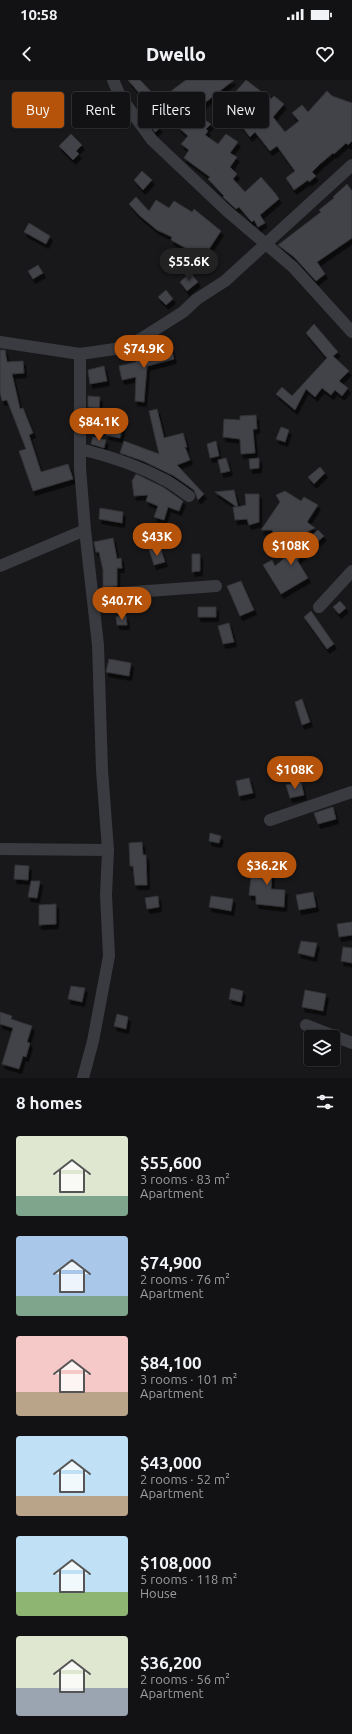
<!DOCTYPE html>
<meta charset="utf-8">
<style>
body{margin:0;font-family:Ubuntu,sans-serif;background:#1f2022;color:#f1f3f6;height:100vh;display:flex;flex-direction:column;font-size:15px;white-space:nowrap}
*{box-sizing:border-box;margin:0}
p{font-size:13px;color:#9c9ea0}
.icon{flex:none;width:22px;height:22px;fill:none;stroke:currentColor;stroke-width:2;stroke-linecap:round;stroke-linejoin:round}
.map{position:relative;height:998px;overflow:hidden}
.drawer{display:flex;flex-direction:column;background:#121214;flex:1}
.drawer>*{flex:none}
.hud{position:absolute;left:12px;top:12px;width:328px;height:36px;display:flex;gap:8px}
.tools{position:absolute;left:304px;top:950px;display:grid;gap:8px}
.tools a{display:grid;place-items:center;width:36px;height:36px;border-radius:4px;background:#121214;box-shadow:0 1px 3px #0004,0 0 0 1px #313234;font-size:20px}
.price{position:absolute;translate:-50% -34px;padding:0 9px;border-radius:14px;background:#b45309;color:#fff;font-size:13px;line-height:26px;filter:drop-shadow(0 1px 2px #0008)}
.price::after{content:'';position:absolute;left:50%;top:24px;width:12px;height:9px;margin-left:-6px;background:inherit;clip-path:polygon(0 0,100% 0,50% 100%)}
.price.on{background:#222;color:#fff}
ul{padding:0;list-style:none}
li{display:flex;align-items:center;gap:12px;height:100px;padding:0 16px}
li span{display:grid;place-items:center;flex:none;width:112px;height:80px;border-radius:4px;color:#555}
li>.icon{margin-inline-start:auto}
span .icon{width:48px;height:48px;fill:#fffc;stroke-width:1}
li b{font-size:17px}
h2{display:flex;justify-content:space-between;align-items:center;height:48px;padding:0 16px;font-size:17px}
.tag{padding:0 14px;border-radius:4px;background:#121214;box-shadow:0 1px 3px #0004,0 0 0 1px #313234;font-size:14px;line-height:36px}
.tag.on{background:#b45309;color:#fff}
.status{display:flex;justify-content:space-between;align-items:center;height:28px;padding:0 20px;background:#121214;direction:ltr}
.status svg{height:11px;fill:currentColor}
header{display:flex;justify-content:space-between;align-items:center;height:52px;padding:0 16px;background:#121214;font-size:18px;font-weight:800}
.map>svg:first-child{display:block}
.building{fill:#424348;stroke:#323337;filter:url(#shadow)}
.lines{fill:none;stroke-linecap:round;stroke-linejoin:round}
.minor{stroke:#393b40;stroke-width:12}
</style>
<div class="status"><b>10:58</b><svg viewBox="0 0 49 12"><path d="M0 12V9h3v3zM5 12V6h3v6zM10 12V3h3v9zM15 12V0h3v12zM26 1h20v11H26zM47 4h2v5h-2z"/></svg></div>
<header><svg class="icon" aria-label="back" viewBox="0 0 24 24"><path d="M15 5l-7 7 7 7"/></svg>Dwello<svg class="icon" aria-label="heart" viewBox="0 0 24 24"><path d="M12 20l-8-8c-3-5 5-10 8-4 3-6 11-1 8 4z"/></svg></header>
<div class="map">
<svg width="352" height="998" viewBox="0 0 352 998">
<defs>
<filter id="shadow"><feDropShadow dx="2.5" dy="4.5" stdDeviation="0" flood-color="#0009"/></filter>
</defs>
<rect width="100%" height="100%" fill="#18181b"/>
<path class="building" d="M128,0H140L159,20L186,0H234L193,32L211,44L206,49L208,51L205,55L218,64L226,54L238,62L230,73L237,77L230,87L237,94L233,99L245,112L261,97L275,113L279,119L260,135L265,143L258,147L254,140L252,142L250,140L239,127L236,129L223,117L224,116L208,99L210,97L184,78L189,70L181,64L188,56L178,47L190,33L181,22L153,41L160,48L155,52L138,28L140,25L145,30L148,28L138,17L140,14Z
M246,0L271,19L274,16L284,24L273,37L285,52L299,41L292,33L302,25L308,32L327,11L332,16L352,23V61L348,65L346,63L334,74L333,73L320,84L312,92L316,96L309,102L308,100L294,110L286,98L295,91L277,66L270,71L255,52L250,57L230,31L237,25L231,17Z
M71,54L82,65L76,71L79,74L73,80L59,66Z
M142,91L152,100L143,110L134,100Z
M347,104L352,111V158L317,182L325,194L316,201L294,177L278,165L321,132L319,130L334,118L333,117Z
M136,117L149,131L156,120L169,128L174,121L192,132L194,129L221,151L203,178L171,160L172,157L157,150L140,136L129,124Z
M29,143L50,156L46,164L24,152Z
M38,185L43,193L33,199L28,191Z
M190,193L198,202L187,211L180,202Z
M166,210L173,219L166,225L158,217Z
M314,244L338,272L333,276L349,291L339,301L348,308L342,316L335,310L331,315L322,308L315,317L306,309L295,330L276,314L282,307L292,316L327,278L306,253Z
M170,265L174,279L147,286L144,322L135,321L136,297L122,300L119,286L136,282L135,276L161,271L160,268Z
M0,270H5L7,282L23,281L24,293L12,294L20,329L23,328L33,353L29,355L41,392L68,384L73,399L33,411L19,371L26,369L7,320L2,321L0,312Z
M104,286L107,301L90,304L88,290Z
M88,316L100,317L99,328L88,327Z
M157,329L164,358L183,353L187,367H185L190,380L177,385L204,414L198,420L194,410L174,396L143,381L120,373L124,361L159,374L149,331Z
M256,335L257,349H253L255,373L241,374L240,359L223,357L224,339L240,340V336Z
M109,342L123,345L120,358L106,355Z
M281,347L289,350L285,362L276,359Z
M93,357L106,360L104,368L91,364Z
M216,361L219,376L210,378L207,364Z
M226,378L230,391L221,393L218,380Z
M259,378V388L250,389L249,379Z
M320,387L325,393L314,404L308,397Z
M136,394L163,407L183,421L179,431L168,427L164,440L154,437L158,426L146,421L148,415L134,416L132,401Z
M234,410L238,427L246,425L245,414H259V442L249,445L247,439L235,440L233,427H237L215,412Z
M285,411L301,421L304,417L318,425L307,442L315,448L279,465L272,450H261L280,422L276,415Z
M100,428L123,432L122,443L99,439Z
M318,450L324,456L297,480L308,498L281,514L263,485L272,480L275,486Z
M113,458L117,479L121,478L122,488H117V506L103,507V490L99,472H96L94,462Z
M149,469L161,470L165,482L154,485Z
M192,474H200V491L192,492Z
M241,501L254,530L240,536L227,506Z
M340,521L346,528L339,534L333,527Z
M198,527H216V537H198Z
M311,531L334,564L327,569L304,537Z
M126,536L127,545H117L116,537Z
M229,543L234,562L223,564L218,546Z
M109,579L131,583L129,596L106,592Z
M302,619L310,642L302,645L295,622Z
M249,698L253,713L239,716L236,701Z
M301,702L304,715L290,718L286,705Z
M333,727L336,739L318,744L314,733Z
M210,753L221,756L219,763L209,761Z
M142,762L143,775H146L147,805H135L133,786H130L129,763Z
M263,773H273L271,809L285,810L284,827L256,824V816L249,815L251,797L262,798Z
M15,785L29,786L28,800L14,799Z
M31,801H40L37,818L28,817Z
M313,812L316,827L299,830L296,815Z
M158,816L159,827L147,829L145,818Z
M211,816L233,819L231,831L209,827Z
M56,824V844L39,845V825Z
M352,842V855L339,857L337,844Z
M301,861L317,863L314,877L298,873Z
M343,867L352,868V883L341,881Z
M71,906L85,908L82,922L68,919Z
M231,908L243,911L241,922L229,919Z
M305,910L326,914L323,931L302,927Z
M0,932L12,936L11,939L32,946L27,962L30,963L26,977L23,976L19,989L2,984L13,948L0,944Z
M117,934L128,937L126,949L114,946Z"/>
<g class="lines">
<path class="minor" d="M113,0L120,16L152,60L226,130L293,187L352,252
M0,262L80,274L122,268L142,258L183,232L197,219L225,201L352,85
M80,274V388L85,450L98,565L102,690L108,770L106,815L109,876L93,961L83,998
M80,369C109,376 137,385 163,399C172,403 180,410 189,416
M0,486L85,450
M93,515L216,506
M319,527L352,491
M270,740L352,712
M0,769L108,770
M306,945L352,963"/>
</g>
</svg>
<div class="tools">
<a><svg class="icon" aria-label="layers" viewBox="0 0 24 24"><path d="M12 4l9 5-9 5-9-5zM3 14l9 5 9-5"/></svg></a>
</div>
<b class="price on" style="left:189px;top:202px">$55.6K</b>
<b class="price" style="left:144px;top:289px">$74.9K</b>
<b class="price" style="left:99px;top:362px">$84.1K</b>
<b class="price" style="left:157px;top:477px">$43K</b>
<b class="price" style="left:291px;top:486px">$108K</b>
<b class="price" style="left:122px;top:541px">$40.7K</b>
<b class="price" style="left:295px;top:710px">$108K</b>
<b class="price" style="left:267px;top:806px">$36.2K</b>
<div class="hud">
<a class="tag on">Buy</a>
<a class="tag">Rent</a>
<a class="tag">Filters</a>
<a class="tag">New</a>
</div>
</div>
<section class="drawer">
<h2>8 homes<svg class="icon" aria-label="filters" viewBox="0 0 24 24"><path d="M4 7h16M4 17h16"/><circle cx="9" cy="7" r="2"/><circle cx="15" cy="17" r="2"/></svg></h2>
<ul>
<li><span style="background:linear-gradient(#dfe7d0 75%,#7fa58c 0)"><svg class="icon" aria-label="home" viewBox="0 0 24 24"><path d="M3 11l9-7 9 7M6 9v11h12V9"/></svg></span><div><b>$55,600</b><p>3 rooms · 83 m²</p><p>Apartment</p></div></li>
<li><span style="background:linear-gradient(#a9c7e8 75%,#7fa58c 0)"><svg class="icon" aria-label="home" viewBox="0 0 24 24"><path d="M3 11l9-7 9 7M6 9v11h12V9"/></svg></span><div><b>$74,900</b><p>2 rooms · 76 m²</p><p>Apartment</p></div></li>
<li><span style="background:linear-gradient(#f6c9c9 70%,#b9a48a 0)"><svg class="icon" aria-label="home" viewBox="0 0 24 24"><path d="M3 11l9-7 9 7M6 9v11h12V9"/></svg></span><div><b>$84,100</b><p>3 rooms · 101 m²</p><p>Apartment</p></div></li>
<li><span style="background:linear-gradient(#bfe0f5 75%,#b9a48a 0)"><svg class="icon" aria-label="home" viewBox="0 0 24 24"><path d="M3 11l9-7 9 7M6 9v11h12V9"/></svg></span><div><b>$43,000</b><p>2 rooms · 52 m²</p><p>Apartment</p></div></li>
<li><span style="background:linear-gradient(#bfe0f5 70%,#8fb573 0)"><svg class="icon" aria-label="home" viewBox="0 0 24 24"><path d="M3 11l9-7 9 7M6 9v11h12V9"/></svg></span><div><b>$108,000</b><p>5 rooms · 118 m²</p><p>House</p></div></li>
<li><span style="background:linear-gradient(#dfe7d0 65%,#9aa5b1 0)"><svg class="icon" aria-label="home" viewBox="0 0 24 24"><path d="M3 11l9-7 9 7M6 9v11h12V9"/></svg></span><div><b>$36,200</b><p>2 rooms · 56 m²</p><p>Apartment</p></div></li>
</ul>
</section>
